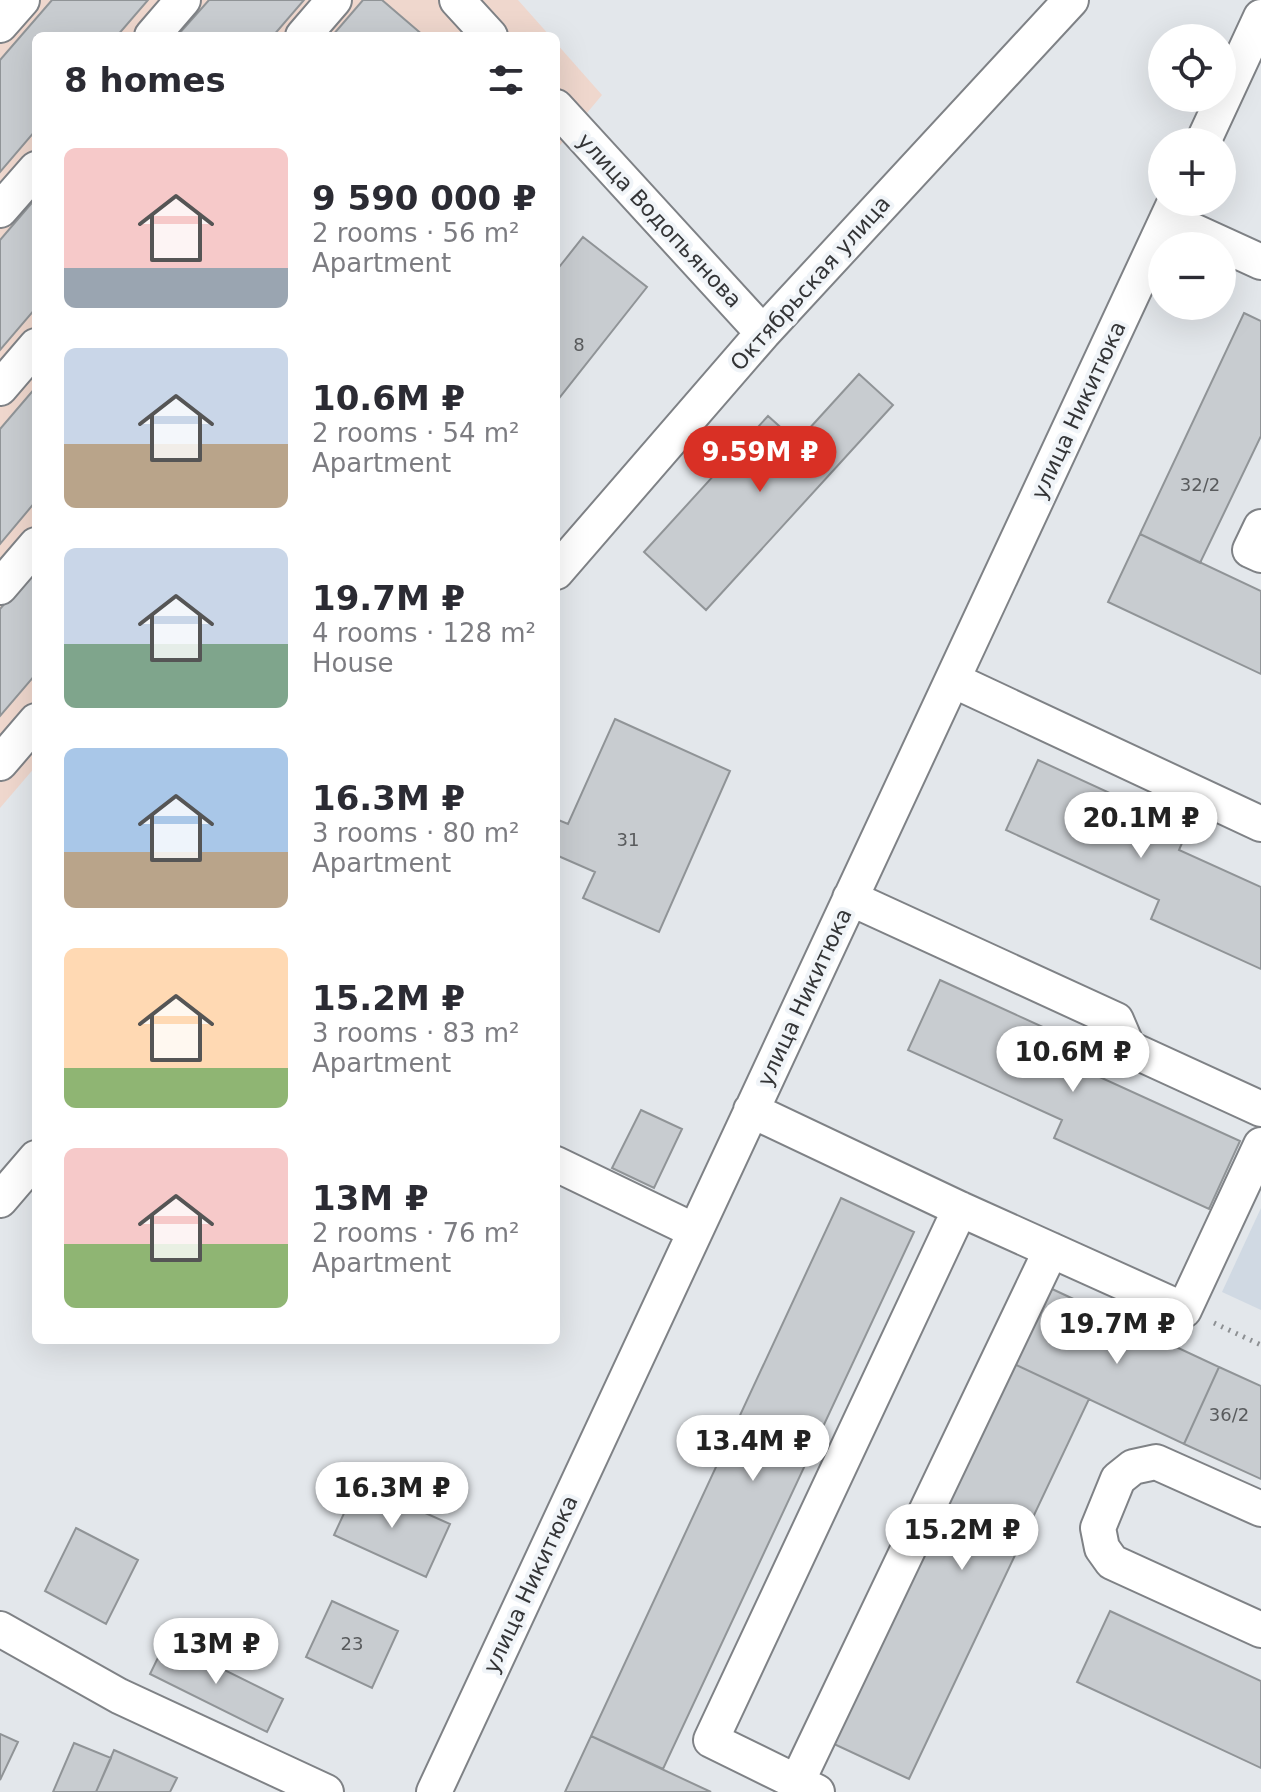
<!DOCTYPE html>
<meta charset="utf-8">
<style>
body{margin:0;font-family:"DejaVu Sans",sans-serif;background:#f7f7f7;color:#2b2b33;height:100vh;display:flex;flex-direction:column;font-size:30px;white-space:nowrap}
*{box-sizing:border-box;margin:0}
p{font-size:26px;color:#7c7c81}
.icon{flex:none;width:44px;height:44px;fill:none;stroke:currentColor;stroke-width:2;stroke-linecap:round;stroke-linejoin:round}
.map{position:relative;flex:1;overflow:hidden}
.drawer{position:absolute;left:32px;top:32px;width:528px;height:1312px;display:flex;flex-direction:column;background:#fff;border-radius:12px;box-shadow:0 8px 32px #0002}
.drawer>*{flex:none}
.fabs{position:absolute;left:1148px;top:24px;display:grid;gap:16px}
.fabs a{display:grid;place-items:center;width:88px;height:88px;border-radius:50%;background:#fff;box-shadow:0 8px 32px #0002;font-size:40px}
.price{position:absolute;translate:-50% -68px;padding:0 18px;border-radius:28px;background:#fff;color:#222;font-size:26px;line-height:52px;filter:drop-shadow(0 2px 4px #0008)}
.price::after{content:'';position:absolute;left:50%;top:48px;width:24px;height:18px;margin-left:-12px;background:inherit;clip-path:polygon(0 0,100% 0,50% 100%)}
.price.current{background:#d93025;color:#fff}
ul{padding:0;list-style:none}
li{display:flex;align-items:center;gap:24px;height:200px;padding:0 32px}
li span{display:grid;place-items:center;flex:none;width:224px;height:160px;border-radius:12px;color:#555}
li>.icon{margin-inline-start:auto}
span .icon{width:96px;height:96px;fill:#fffc;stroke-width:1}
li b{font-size:34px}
h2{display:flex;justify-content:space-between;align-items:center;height:96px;padding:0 32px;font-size:34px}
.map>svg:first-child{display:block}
.built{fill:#d0d9e3}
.industrial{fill:#efd7cd}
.building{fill:#c8ccd0;stroke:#909497;stroke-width:2}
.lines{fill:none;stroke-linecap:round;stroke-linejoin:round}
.minor-casing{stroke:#7f8286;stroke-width:38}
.path{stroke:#8d9093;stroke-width:5;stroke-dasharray:2 6;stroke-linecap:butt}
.minor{stroke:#fff;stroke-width:34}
.labels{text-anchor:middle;stroke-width:8;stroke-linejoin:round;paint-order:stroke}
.number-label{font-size:18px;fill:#595b5d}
.street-label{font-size:22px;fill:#343537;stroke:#f0f4f8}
</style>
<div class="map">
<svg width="1261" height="1792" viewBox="0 0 1261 1792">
<rect width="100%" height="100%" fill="#e3e7eb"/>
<path class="built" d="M1261,1208V1310L1222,1292Z"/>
<path class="industrial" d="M0,0H518L550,36H36V766L0,808Z
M556,43L602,95L556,150Z"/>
<path class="building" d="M52,0H148L117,36H36V130L0,172V60Z
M209,0H304L273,36H177Z
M363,0H382L424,36H332Z
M36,198V308L0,350V240Z
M583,237L647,287L556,402V271Z
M1244,313L1261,321V436L1200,563L1140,534Z
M859,374L893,405L706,610L644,552L768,416L797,442Z
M36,387V501L0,544V429Z
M1140,534L1261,591V674L1108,602Z
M36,567V674L0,716V609Z
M615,719L730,771L659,932L583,898L595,872L556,855V819L568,824Z
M1038,760L1188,829L1179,850L1261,887V969L1151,919L1159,900L1006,830Z
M940,980L1091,1049L1082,1069L1240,1141L1209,1209L1054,1138L1062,1120L908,1050Z
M641,1110L682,1129L654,1188L612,1168Z
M841,1198L914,1232L663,1769L591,1736Z
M1050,1288L1219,1367L1184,1444L1014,1364Z
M1014,1364L1089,1399L909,1779L834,1744Z
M1219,1367L1261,1386V1479L1184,1444Z
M358,1483L450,1524L426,1577L334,1535Z
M76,1528L138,1560L106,1624L45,1591Z
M332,1601L398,1631L372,1688L306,1657Z
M1110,1611L1261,1681V1768L1077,1682Z
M166,1641L283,1699L267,1732L150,1674Z
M0,1734L18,1742L0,1780Z
M591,1736L711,1792H565Z
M74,1743L111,1758L96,1792H53Z
M114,1750L177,1778L170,1792H96Z"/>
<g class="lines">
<defs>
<path id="minor" d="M457,0L490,36
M0,25L22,0
M152,36L183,0
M303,36L334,0
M556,107L763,333
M1203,142L1261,17
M0,210L36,169
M1167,219L1261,262
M0,388L36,346
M1261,527L1250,550L1261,555
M556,572L763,333L1071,0
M0,587L36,545
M953,680L1261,824
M0,763L36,721
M850,898L1116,1020L1128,1048L1261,1109
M751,1110L960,1209L1184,1310L1261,1145
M556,1164L695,1231
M0,1200L36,1158
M1261,1509L1156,1462L1133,1467L1118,1479L1098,1528L1102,1548L1112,1562L1261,1630
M0,1629L119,1696L326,1792
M797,1782L1051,1250
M434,1792L1175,202
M817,1792L711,1740L960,1209"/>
</defs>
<use href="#minor" class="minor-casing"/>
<path class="path" d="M1214,1323L1261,1345"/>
<use href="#minor" class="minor"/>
</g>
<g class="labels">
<g class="number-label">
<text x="579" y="351">8</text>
<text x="1200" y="491">32/2</text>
<text x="628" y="846">31</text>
<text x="1229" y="1421">36/2</text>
<text x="352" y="1650">23</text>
</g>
<g class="street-label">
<text transform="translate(660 220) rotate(47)" y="8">улица Водопьянова</text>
<text transform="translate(810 283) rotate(-48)" y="8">Октябрьская улица</text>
<text transform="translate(1078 410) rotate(-65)" y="8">улица Никитюка</text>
<text transform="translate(804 997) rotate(-65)" y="8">улица Никитюка</text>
<text transform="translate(530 1584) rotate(-65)" y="8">улица Никитюка</text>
</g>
</g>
</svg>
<div class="fabs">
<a><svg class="icon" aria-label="locate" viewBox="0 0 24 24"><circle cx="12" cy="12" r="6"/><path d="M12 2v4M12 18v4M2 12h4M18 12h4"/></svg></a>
<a>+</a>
<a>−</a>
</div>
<b class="price current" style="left:760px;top:494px">9.59M ₽</b>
<b class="price" style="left:1141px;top:860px">20.1M ₽</b>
<b class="price" style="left:1073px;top:1094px">10.6M ₽</b>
<b class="price" style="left:1117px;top:1366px">19.7M ₽</b>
<b class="price" style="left:753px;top:1483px">13.4M ₽</b>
<b class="price" style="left:392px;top:1530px">16.3M ₽</b>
<b class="price" style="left:962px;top:1572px">15.2M ₽</b>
<b class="price" style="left:216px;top:1686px">13M ₽</b>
<section class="drawer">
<h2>8 homes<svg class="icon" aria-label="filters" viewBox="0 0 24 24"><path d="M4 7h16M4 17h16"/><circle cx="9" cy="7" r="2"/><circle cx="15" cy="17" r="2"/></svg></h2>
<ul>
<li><span style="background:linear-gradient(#f6c9c9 75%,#9aa5b1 0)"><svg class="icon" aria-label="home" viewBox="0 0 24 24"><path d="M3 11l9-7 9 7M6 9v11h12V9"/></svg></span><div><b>9 590 000 ₽</b><p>2 rooms · 56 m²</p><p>Apartment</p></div></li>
<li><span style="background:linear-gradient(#c9d6e8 60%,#b9a48a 0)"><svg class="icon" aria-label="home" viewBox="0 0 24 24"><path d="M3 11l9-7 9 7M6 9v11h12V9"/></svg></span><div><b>10.6M ₽</b><p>2 rooms · 54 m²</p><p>Apartment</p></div></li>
<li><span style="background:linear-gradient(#c9d6e8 60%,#7fa58c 0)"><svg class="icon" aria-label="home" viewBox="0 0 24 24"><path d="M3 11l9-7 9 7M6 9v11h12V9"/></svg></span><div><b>19.7M ₽</b><p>4 rooms · 128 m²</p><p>House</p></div></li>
<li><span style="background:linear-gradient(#a9c7e8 65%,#b9a48a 0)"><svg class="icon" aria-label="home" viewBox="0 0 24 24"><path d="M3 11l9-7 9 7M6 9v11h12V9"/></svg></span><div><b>16.3M ₽</b><p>3 rooms · 80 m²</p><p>Apartment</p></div></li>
<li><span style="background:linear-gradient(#ffd9b3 75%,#8fb573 0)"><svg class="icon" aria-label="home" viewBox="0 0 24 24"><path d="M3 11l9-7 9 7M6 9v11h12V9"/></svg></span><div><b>15.2M ₽</b><p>3 rooms · 83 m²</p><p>Apartment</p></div></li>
<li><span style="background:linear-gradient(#f6c9c9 60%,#8fb573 0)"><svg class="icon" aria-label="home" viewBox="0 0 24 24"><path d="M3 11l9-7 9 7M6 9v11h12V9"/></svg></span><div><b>13M ₽</b><p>2 rooms · 76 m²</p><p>Apartment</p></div></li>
</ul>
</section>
</div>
